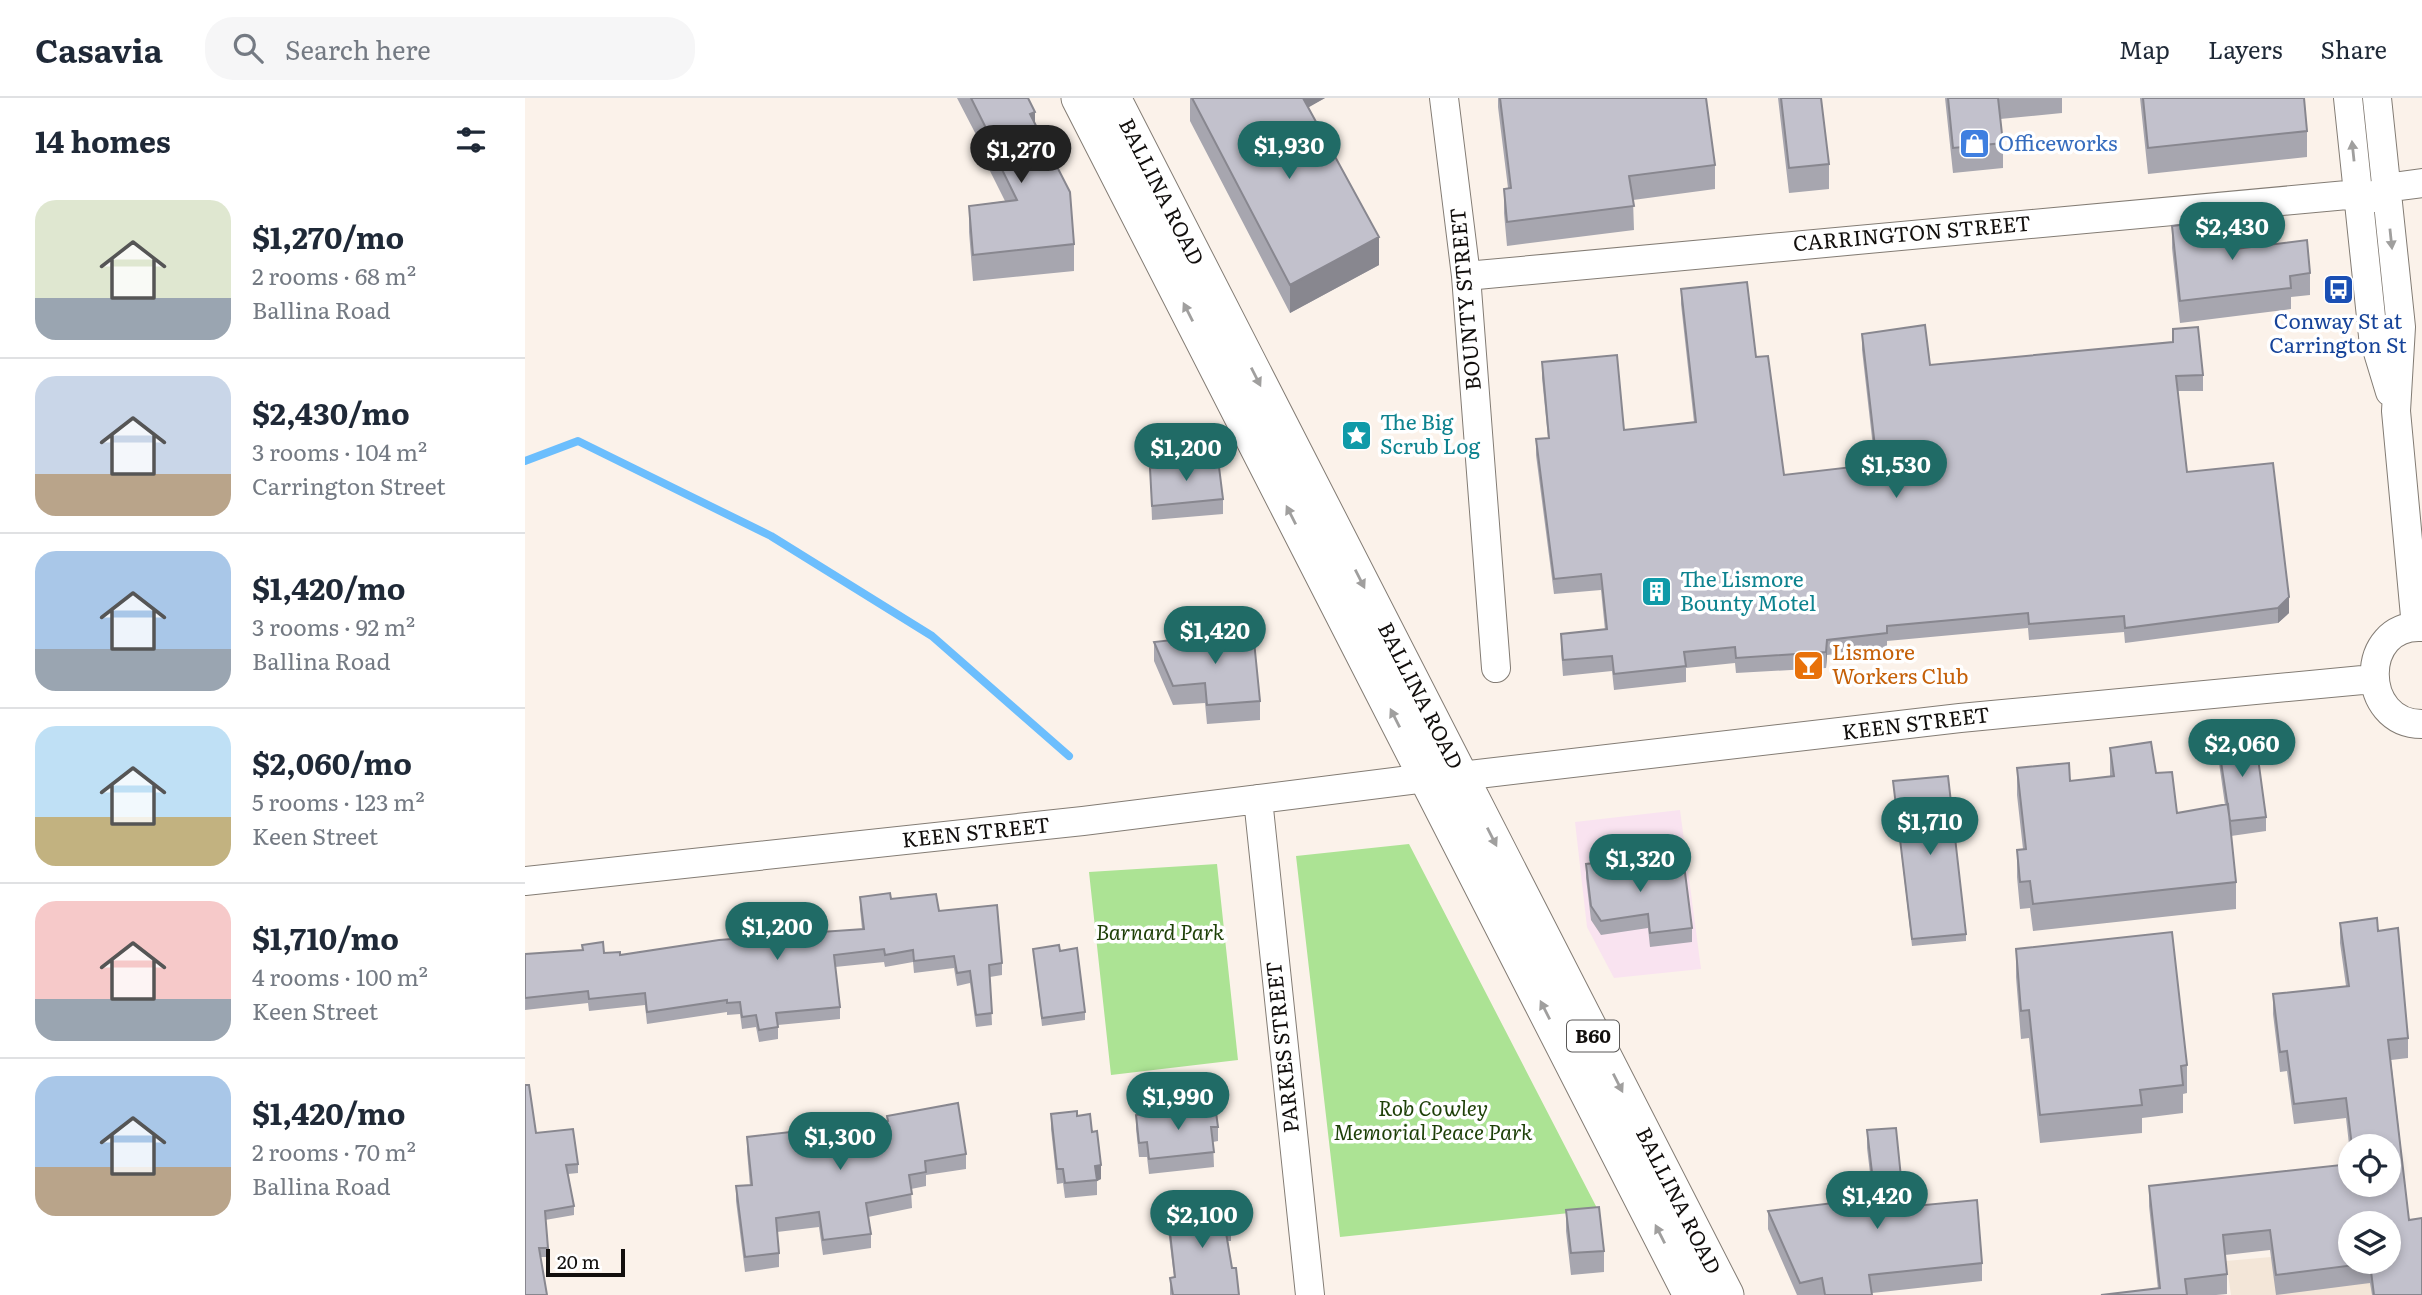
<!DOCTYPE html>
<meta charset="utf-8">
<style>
body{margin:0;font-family:Literata,serif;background:#f6f6f7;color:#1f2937;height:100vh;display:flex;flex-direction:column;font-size:26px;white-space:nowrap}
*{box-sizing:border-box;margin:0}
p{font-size:23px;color:#747a83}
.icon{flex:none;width:38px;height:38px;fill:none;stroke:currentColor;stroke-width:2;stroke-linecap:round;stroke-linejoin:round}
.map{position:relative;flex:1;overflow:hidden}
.sheet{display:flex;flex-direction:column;background:#fff;width:525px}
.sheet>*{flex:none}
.buttons{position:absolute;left:1813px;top:1036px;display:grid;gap:14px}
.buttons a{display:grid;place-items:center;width:63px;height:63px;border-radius:50%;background:#fff;box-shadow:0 4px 10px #0003;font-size:35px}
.scale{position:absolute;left:21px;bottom:18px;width:79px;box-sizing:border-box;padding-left:7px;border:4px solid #120f0d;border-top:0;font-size:19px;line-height:24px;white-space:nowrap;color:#120f0d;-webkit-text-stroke:5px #fff;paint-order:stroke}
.price{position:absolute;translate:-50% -60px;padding:0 16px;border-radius:24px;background:#206b66;color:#fff;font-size:23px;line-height:46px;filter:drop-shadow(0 2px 4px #0008)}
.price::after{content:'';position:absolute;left:50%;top:42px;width:21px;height:16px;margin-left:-10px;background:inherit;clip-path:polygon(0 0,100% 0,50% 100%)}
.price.current{background:#222;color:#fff}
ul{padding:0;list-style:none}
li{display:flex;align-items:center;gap:21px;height:175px;padding:0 35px}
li+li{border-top:2px solid #e0e1e3}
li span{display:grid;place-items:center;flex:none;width:196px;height:140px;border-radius:21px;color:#555}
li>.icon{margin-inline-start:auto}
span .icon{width:84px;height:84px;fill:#fffc;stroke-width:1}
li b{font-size:30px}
h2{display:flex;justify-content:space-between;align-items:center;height:84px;padding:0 35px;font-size:30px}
header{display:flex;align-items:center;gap:42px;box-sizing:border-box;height:98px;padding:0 35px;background:#fff;border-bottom:2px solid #e0e1e3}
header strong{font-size:33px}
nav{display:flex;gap:38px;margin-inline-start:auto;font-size:24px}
.search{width:490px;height:63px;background:#f6f6f7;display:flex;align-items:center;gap:18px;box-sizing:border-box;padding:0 24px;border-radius:28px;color:#747a83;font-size:26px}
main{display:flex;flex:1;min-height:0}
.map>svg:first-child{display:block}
.commercial{fill:#f9e3f0}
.built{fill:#f3e6d8}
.green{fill:#ace394}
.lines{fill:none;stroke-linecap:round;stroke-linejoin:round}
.stream{stroke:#6cbefd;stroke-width:8}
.minor-casing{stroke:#837c74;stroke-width:30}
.major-casing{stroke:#837c74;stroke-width:37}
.minor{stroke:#fff;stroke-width:28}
.major{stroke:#fff;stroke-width:35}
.wall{fill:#a7a6af}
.shaded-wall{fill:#88878f}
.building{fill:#c2c1cc;stroke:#88878f;stroke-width:2;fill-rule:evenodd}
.oneway{fill:#a09f9e}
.labels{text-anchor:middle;stroke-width:7;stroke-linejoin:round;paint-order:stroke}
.shield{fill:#fff;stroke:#595756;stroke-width:2}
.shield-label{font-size:19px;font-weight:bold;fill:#120f0d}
.shop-label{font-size:21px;fill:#366cbe;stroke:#fff;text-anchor:start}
.street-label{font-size:21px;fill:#120f0d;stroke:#fff}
.transit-label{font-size:21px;fill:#164399;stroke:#fff}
.culture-label{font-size:21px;fill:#0d838f;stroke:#fff;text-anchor:start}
.food-label{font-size:21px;fill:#c56008;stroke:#fff;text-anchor:start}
.park-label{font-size:21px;font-style:italic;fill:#1d3f07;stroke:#fff}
</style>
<header>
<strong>Casavia</strong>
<div class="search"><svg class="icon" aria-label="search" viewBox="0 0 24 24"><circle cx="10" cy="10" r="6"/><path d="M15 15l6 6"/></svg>Search here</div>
<nav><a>Map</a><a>Layers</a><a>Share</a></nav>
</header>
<main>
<section class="sheet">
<h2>14 homes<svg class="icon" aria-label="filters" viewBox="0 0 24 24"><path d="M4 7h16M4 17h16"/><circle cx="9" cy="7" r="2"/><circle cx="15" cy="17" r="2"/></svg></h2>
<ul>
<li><span style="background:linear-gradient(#dfe7d0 70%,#9aa5b1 0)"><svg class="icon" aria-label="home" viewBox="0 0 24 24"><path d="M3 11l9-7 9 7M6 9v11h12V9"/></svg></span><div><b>$1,270/mo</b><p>2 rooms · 68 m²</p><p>Ballina Road</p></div></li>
<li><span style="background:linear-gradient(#c9d6e8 70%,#b9a48a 0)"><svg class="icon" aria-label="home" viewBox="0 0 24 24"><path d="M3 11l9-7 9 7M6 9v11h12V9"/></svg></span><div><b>$2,430/mo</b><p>3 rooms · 104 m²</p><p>Carrington Street</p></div></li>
<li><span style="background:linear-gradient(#a9c7e8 70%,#9aa5b1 0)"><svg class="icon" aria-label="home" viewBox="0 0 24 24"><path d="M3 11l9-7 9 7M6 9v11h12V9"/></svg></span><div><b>$1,420/mo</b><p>3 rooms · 92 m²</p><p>Ballina Road</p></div></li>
<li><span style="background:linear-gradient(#bfe0f5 65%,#c2b280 0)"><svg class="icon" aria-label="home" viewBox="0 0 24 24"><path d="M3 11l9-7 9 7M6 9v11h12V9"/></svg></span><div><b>$2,060/mo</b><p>5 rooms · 123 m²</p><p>Keen Street</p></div></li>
<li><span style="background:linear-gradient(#f6c9c9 70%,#9aa5b1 0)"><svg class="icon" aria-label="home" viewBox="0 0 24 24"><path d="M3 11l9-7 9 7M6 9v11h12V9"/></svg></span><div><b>$1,710/mo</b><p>4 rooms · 100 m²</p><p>Keen Street</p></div></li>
<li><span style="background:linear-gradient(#a9c7e8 65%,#b9a48a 0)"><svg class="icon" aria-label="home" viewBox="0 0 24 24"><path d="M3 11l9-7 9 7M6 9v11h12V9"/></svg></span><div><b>$1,420/mo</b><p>2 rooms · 70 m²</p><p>Ballina Road</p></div></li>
</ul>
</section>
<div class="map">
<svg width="1897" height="1197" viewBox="0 0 1897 1197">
<rect width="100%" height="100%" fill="#fbf2ea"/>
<path class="commercial" d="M1155,712L1176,871L1089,880L1062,829L1050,724Z"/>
<path class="built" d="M1746,1159L1864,1164L1897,1197H1706L1701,1163Z"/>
<path class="green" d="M884,746L1073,1112L815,1139L771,758Z
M692,766L713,962L586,977L564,774Z"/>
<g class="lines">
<path class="stream" d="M0,363L53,343L246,438L407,538L544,658"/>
<defs>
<path id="minor" d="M919,0L941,178L971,570
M1823,0L1848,238L1865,294
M1852,0L1876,229L1871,313L1891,529
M1848,100L1860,90L1897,85
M941,178L1833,96
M1897,529C1834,525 1834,626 1897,626
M936,678L1435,620L1848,581
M733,701L785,1197
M0,783L558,723L901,680"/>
<path id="major" d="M554,0L1166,1197
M588,0L1201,1197"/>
</defs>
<use href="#minor" class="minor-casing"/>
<use href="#major" class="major-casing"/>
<use href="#minor" class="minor"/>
<use href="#major" class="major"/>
</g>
<path class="wall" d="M432,0H503L510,26L549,146V173L448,183L444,134V108L480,103L459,61V52Z
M665,0H800L783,9L854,167L765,215L665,23Z
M973,0H1181L1190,67V91L1108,102L1109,132L982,148L979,115V91L983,90L973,9Z
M1253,0H1296L1304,66V91L1264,95Z
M1420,0H1537V15L1475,21L1478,45V70L1428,75Z
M1615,0H1779L1782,33V59L1623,76Z
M1647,128L1711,151L1785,175V197L1766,199V211L1655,225L1647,150Z
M1156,191L1231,259L1259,377L1343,367L1342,350L1348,349L1337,252V236L1405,267L1678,277V293H1653L1662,374L1764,515L1753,525L1600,545L1599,534L1504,542L1503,530L1362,543V551L1302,557L1301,570L1211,575L1210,565L1161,570V584L1089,592L1087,573L1038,578L1036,552V536L1080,532L1076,492L1029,496L1011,357V341L1023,340L1017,280V264L1099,332L1169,324L1156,206Z
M625,370L698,401V416L627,422Z
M629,544L735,603V622L682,626L680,605L648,607L629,563Z
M1693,644L1741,719V733L1706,738L1711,784V811L1508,833L1505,810L1495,811L1492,779V752L1498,751L1492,697V670L1545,683L1585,679V650L1631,675L1652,715L1700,707L1693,658Z
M1368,683L1441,836V843L1387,848Z
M1061,766L1117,773L1167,830V844L1125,849L1123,830L1076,837L1066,822L1061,780Z
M335,799L366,801L414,813L477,865V877L465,879L467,927L451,929L445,885L432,888L429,870L389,875L388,864L360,869L359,864L310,869L315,909V921L253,927V941L234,944L231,929L217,931L215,916L202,917V914L122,926L120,907L64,913L63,905L0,912V856L57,852V847L79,855L95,857L269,836V831L296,834L337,831L335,811Z
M1815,825L1853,833L1883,940V960L1866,962L1884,1122L1897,1197H1847L1845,1185L1751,1197L1745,1152L1700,1157L1702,1176V1196L1691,1197H1576L1633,1191L1624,1108V1088L1825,1087L1864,1048H1825V1055L1821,1020L1769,1026L1762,973L1755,974L1748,916V896L1821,888L1815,845Z
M508,851L560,914V922L517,928Z
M1491,851L1662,967V995L1658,996V1015L1617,1020V1035L1515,1045L1504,940L1496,941L1491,879Z
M0,987L11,1035L53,1066V1075L43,1076L49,1108V1117L20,1122L23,1159H16L0,1197Z
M526,1016L552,1018L567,1034L576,1081L572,1083V1097L540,1100L538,1085L532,1086L526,1031Z
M611,1017L693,1029V1043L688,1044L689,1069L624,1076L622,1059H614L611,1031Z
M362,1018L441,1056V1071L401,1077V1088L386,1091L387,1110L343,1119L346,1136V1150L298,1157L294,1129L252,1134L254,1155V1169L220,1174L211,1103V1088H225L222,1053V1039L362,1023Z
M1342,1032L1379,1109L1457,1165V1183L1347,1195V1197H1272L1243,1131V1113L1348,1100L1342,1050Z
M642,1108L706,1128V1143H703L707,1170L714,1197H645V1180L649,1179L642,1123Z
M1041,1112L1079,1153V1174L1046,1177L1041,1133Z"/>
<path class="shaded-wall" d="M772,0H800L772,16Z
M510,14V41L505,16Z
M854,139V167L765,215V187Z
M1764,499V515L1753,525V510Z
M1302,542V557L1301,570V554Z
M576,1067V1081L572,1083L570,1068Z"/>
<path class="building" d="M446,0H503L510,14L505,16L545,94L549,146L448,157L444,108L492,102L459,35L463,34Z
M667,0H778L854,139L765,187Z
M975,0H1181L1190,67L1104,78L1109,108L982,124L979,91L986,90Z
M1256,0H1296L1304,66L1264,70Z
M1423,0H1473L1478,45L1428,50Z
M1618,0H1779L1782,33L1623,50Z
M1706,121L1711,151L1782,142L1785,175L1765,178L1766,190L1655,203L1647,128Z
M1222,184L1231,259L1243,258L1259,377L1345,367L1342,350L1350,349L1337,236L1400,227L1405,267L1648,244V231L1673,229L1678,277L1651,278L1662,374L1748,365L1764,499L1753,510L1600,530L1599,518L1504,526L1503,515L1362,528V535L1302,542L1301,554L1211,560L1210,549L1159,554L1161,568L1089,576L1087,558L1038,562L1036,536L1082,531L1076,476L1029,481L1011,341L1024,340L1017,264L1092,257L1099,332L1171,324L1156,191Z
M693,361L698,401L627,408L625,370Z
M728,533L735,603L682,607L680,585L648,588L629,544Z
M1730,638L1741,719L1705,723L1693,644Z
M1626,644L1631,675L1647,674L1652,715L1703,706L1711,784L1508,806L1505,783L1495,784L1492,752L1501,751L1492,670L1544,665L1545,683L1589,678L1585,650Z
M1423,678L1441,836L1387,841L1368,683Z
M1116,760L1117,773L1159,767L1167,830L1125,835L1123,816L1076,823L1066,808L1061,766Z
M365,795L366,801L411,796L414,813L472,807L477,865L464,867L467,915L451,917L445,873L432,875L429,858L389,863L388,852L360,857L359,851L309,857L315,909L251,915L253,929L234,932L231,917L217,919L215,904L202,905V902L122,914L120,895L64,901L63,893L0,900V856L58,852L57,847L78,844L79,855L95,854V857L194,842L270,836L269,831L295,827L296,834L339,831L335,799Z
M1852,820L1853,833L1873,830L1883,940L1863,942L1884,1122L1897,1120V1197H1849L1845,1165L1751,1177L1745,1132L1698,1137L1702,1176L1660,1181L1662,1197H1576L1635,1190L1624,1088L1825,1066V1087H1864V1048H1827L1821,1000L1769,1006L1762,953L1755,954L1748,896L1824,888L1815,825ZM1825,1125H1864V1164H1825Z
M1647,834L1662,967L1656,968L1658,987L1615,992L1617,1007L1515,1017L1504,912L1496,913L1491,851Z
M534,847L535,853L552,850L560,914L517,920L508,851Z
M0,987H4L11,1035L48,1031L53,1066L41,1067L49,1108L20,1113L23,1150H14L22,1197H0Z
M433,1005L441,1056L400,1063L401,1074L384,1077L387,1096L341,1105L346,1136L298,1142L294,1114L251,1120L254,1155L220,1159L211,1088L227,1087L222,1039L363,1023L362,1018Z
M690,1007L693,1029H686L689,1054L624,1061L622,1044L614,1045L611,1017Z
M552,1013V1018L565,1016L567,1034L572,1033L576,1067L570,1068L572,1082L540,1085L538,1071H532L526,1016Z
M1371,1030L1379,1109L1452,1102L1457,1165L1344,1177L1347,1197H1300L1297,1180L1275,1185L1243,1113L1350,1100L1342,1032Z
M703,1102L706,1128L700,1129L707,1170H711L714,1197H648L645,1180L650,1179L642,1108Z
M1074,1109L1079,1153L1046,1155L1041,1112Z"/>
<defs><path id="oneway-solid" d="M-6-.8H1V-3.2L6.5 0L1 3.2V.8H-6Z" transform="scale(1.75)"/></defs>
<g class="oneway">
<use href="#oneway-solid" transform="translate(1828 53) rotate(-96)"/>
<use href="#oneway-solid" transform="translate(1866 141) rotate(84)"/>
<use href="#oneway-solid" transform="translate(663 214) rotate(-117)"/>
<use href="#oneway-solid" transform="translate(731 279) rotate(63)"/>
<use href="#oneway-solid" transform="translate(766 417) rotate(-117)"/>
<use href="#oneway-solid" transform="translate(835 481) rotate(63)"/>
<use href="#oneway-solid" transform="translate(870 620) rotate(-117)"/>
<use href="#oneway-solid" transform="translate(967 739) rotate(63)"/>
<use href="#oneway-solid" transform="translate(1020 912) rotate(-117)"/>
<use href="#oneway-solid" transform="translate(1093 985) rotate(63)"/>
<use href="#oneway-solid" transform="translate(1135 1136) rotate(-117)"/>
</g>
<defs>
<symbol id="shop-square" viewBox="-11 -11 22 22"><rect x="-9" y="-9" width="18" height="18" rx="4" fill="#3f7fe0" stroke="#fff"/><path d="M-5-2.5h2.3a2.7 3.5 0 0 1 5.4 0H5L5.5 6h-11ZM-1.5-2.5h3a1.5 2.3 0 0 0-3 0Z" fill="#fff"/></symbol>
<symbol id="bus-square" viewBox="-11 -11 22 22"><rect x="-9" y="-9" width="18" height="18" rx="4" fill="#1a4fb4" stroke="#fff"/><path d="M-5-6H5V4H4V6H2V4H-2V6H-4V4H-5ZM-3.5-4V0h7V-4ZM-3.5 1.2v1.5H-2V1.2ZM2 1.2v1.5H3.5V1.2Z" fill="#fff"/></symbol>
<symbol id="sight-square" viewBox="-11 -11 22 22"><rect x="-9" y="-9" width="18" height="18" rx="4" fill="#0f9aa8" stroke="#fff"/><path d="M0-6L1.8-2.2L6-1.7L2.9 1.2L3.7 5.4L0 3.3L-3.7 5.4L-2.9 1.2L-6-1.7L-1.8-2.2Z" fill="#fff"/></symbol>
<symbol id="building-square" viewBox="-11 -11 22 22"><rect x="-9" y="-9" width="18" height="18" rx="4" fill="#0f9aa8" stroke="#fff"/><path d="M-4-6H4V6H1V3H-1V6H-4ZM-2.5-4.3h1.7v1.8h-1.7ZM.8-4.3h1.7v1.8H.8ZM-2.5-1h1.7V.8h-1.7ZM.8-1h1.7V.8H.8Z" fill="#fff"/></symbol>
<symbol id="bar-square" viewBox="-11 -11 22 22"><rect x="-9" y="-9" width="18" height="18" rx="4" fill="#e8710a" stroke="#fff"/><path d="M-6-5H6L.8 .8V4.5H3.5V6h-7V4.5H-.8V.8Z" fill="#fff"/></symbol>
</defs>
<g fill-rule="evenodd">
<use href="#shop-square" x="1432" y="28" width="35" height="35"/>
<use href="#bus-square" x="1796" y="174" width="35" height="35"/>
<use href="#sight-square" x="814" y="320" width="35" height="35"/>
<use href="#building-square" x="1114" y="476" width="35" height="35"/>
<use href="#bar-square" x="1266" y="550" width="35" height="35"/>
</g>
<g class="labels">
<rect class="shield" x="1042" y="922.5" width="52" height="31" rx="5"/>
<g class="shield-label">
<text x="1068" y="945">B60</text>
</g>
<g class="shop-label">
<text x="1473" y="53">Officeworks</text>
</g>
<g class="street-label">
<text transform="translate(636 94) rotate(63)" y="7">BALLINA ROAD</text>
<text transform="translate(1387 136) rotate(-5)" y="7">CARRINGTON STREET</text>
<text transform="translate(941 201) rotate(-95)" y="7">BOUNTY STREET</text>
<text transform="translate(895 598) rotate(63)" y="7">BALLINA ROAD</text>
<text transform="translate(1391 626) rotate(-7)" y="7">KEEN STREET</text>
<text transform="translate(451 735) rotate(-6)" y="7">KEEN STREET</text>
<text transform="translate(758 949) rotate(-96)" y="7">PARKES STREET</text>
<text transform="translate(1153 1103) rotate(63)" y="7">BALLINA ROAD</text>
</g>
<g class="transit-label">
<text x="1813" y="231">Conway St at<tspan x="1813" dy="24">Carrington St</tspan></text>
</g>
<g class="culture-label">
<text x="855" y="332">The Big<tspan x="855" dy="24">Scrub Log</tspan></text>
<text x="1155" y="489">The Lismore<tspan x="1155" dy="24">Bounty Motel</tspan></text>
</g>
<g class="food-label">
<text x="1307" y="562">Lismore<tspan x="1307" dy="24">Workers Club</tspan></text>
</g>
<g class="park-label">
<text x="635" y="842">Barnard Park</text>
<text x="908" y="1018">Rob Cowley<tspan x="908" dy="24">Memorial Peace Park</tspan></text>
</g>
</g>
</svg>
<div class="buttons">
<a><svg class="icon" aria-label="locate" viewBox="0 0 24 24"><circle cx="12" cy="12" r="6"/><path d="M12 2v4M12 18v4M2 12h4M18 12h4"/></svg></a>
<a><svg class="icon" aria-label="layers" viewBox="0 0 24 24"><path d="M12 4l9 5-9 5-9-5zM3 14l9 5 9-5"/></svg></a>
</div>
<div class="scale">20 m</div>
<b class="price" style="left:764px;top:83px">$1,930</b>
<b class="price current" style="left:496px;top:87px">$1,270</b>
<b class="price" style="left:1707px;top:164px">$2,430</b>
<b class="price" style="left:661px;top:385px">$1,200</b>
<b class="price" style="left:1371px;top:402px">$1,530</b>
<b class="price" style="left:690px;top:568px">$1,420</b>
<b class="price" style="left:1717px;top:681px">$2,060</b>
<b class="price" style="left:1405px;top:759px">$1,710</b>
<b class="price" style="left:1115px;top:796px">$1,320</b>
<b class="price" style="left:252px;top:864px">$1,200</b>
<b class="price" style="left:653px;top:1034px">$1,990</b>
<b class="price" style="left:315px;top:1074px">$1,300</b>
<b class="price" style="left:1352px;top:1133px">$1,420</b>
<b class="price" style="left:677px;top:1152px">$2,100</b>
</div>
</main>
